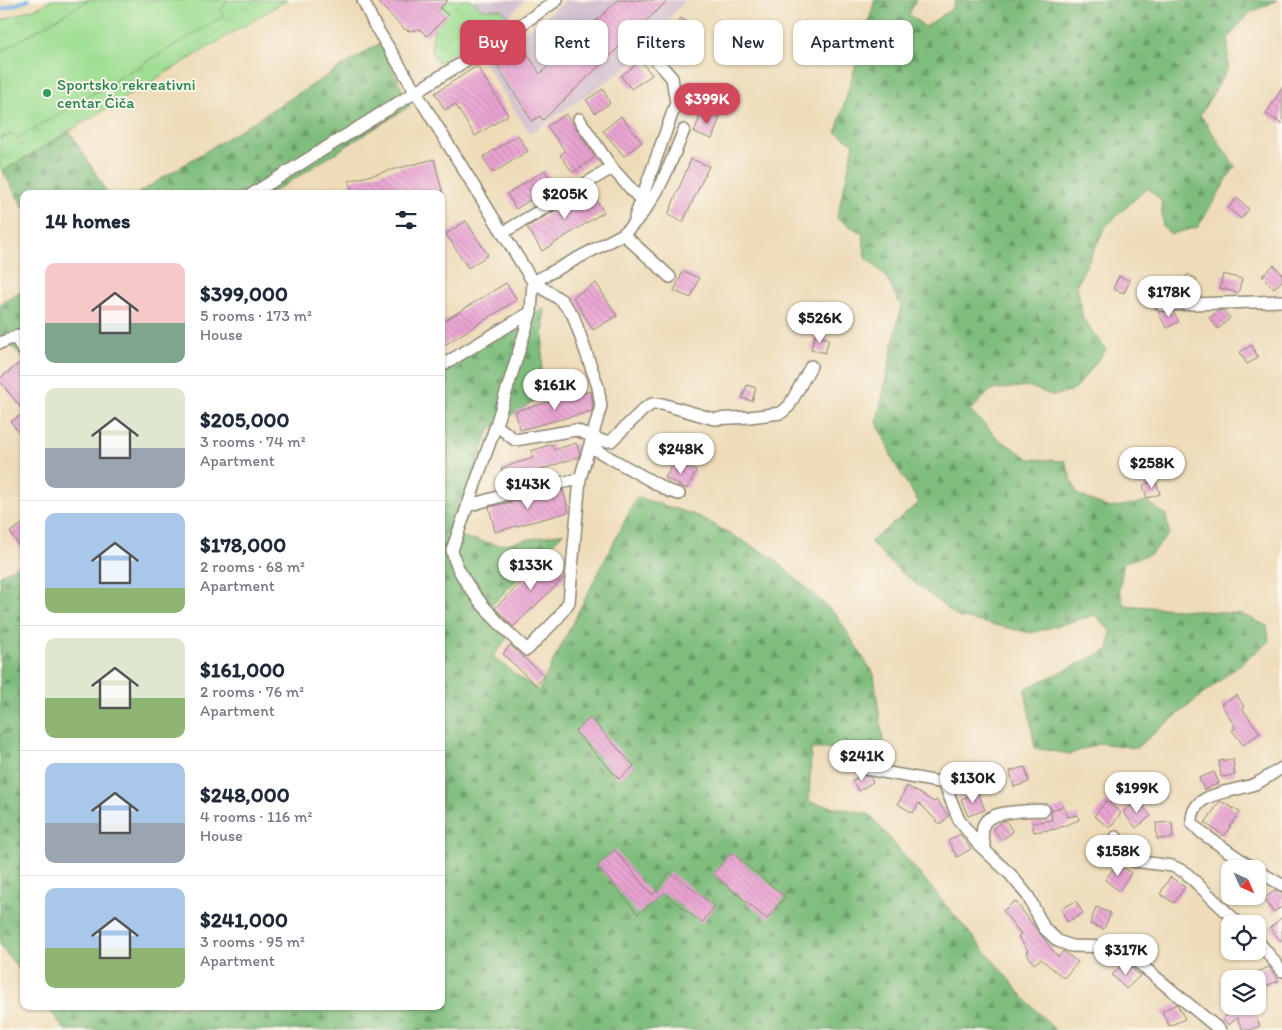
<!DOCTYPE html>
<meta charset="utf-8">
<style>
body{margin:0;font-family:Itim,sans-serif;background:#f2f2f3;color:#1f2937;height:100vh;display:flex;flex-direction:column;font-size:19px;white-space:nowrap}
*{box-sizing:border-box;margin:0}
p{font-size:16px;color:#747a83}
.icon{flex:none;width:28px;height:28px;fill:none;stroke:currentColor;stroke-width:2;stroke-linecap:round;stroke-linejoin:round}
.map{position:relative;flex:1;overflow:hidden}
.panel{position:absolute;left:20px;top:190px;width:425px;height:820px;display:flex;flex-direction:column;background:#fff;border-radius:10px;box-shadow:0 1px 4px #0004}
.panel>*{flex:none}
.guide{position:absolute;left:460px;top:20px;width:475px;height:45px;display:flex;gap:10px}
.needle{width:32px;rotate:135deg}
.tools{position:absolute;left:1221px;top:860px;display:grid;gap:10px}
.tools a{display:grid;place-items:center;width:45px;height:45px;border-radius:10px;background:#fff;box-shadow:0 1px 4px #0004;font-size:25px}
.price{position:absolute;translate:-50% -42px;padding:0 11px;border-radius:18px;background:#fff;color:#222;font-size:16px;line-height:32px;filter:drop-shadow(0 1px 2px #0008)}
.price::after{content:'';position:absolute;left:50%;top:30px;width:15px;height:11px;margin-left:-8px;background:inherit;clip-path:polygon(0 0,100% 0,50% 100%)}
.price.on{background:#d1495b;color:#fff}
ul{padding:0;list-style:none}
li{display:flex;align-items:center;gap:15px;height:125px;padding:0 25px}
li+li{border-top:1px solid #e0e1e3}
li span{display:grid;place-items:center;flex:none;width:140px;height:100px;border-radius:10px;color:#555}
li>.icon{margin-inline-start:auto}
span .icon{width:60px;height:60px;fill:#fffc;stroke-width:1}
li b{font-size:21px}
h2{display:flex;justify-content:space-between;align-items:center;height:60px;padding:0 25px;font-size:21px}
.chip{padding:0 18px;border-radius:10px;background:#fff;box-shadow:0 1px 4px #0004;font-size:18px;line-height:45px}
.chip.on{background:#d1495b;color:#fff}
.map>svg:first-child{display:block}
.industrial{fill:#d0bdcd}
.grass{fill:url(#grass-tufts);stroke:#65845f}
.forest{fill:url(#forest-firs);stroke:#557454}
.pitch{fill:#9fde93;stroke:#65845f}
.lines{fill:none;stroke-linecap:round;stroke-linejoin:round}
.stream{stroke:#7ab1e9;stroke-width:4}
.building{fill:url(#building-back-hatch)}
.minor-casing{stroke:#8c8472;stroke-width:14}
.minor{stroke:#fff;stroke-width:11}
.leisure-dot{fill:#2e9e5b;stroke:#fbf7ec;stroke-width:2}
.labels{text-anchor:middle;stroke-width:4;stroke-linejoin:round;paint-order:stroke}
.leisure-label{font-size:16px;fill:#27864d;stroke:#fbf7ec;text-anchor:start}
</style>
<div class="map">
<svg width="1282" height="1030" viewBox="0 0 1282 1030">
<defs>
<pattern id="grass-tufts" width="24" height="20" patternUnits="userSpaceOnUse" patternTransform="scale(1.25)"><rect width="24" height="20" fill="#9fde93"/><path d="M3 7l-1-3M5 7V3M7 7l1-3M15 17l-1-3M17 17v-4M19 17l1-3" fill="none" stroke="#89bf7f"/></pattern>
<pattern id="forest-firs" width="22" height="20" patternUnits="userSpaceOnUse" patternTransform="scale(1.25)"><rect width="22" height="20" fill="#7fbd7d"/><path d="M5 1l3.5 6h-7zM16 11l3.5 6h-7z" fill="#689a67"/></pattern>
<pattern id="building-back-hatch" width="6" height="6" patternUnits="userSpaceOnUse" patternTransform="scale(1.25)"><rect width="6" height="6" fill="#e9a3d2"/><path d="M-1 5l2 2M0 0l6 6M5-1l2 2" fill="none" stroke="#c88cb4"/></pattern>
</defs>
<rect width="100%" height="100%" fill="#fbf7ec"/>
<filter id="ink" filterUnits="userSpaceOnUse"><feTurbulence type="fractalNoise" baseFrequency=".02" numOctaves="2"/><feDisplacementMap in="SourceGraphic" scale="10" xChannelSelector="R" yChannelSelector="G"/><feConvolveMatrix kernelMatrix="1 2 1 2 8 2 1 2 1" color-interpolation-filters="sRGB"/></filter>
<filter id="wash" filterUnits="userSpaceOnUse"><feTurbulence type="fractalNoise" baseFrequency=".0096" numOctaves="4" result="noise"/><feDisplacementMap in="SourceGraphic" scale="20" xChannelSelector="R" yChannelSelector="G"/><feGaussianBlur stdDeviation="1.12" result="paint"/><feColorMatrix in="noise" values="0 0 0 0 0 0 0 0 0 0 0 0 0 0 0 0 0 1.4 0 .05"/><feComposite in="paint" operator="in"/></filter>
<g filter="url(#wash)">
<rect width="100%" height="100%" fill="#eedcb9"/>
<path class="industrial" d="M472,0H525L508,17L501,9H482Z
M567,0H685L633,63L530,134L484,62Z"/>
<path class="grass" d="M49,0H287L3,171L0,166V21L44,5Z
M448,0H472L482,9H501L508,17L438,63L431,51L436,13Z"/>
<path class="forest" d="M875,0H916L909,14L925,27L952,9L956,0H1277L1249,13L1228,38V68L1200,115L1235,166L1198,227L1171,234L1163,227L1161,200L1147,188L1106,226L1077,284L1083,319L1106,350L1075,389L1054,396L1028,386L991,390L970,411L1000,440L1030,459L1065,461L1077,494L1109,508L1147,502L1166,515L1169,534L1151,554L1124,562L1119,589L1124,605L1241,614L1267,626L1269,641L1136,748L1101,743L1070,754L1035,748L1025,689L1108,650L1111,632L1095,615L1031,633L958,617L896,568L870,542L919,503L895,464L877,422L901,306L885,275L865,257L863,234L837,218L854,144L836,132Z
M380,43L410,106L270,194H137Z
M70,132L108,194H24V209L3,171Z
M24,290V362L18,352L0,339V304Z
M545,308L540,397L489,430L453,535L498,545L563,533L483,614L507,638L493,657L538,691L637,497L698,516L773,558L837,616L874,675L884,748L811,749L809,802L869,814L1027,1001L1055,1030H65L47,1006H441V363Z
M24,562V976L0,945V575Z"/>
<path class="pitch" d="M89,0H227L221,11L224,16L16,139L13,134L0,138V52Z"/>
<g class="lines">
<path class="stream" d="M0,10L28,0"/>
</g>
<g id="blocks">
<path class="building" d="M376,0H448L440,8L448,15L427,36L419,29L410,31L404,29Z
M618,0H668L543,120L540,116L532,121L490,54L518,38L540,74Z
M681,18L696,31L680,50L665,37Z
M641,61L652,75L631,89L621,76Z
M477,66L508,115L475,136L455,104L445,110L435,93Z
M1282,88V124L1266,114Z
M603,89L610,103L595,113L586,100Z
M702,111L720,117L712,139L694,132Z
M566,114L595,157L573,173L560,155L565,151L547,126Z
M621,116L642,142L624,156L603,131Z
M518,135L528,151L493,173L483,157Z
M434,159L443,194H353L349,181Z
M691,159L709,166L683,222L668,215Z
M545,170L554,185L516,209L507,194Z
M590,190L604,212L542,251L527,227Z
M1237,198L1249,209L1241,219L1228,208Z
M466,221L488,255L468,268L446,234Z
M1274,265L1282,274V281L1274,288L1262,276Z
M683,271L699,278L691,298L674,291Z
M1188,274L1197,279L1189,293L1180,287Z
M1223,274L1242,279L1238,293L1220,288Z
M1119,276L1130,281L1124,293L1113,289Z
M506,283L517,300L441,347V323Z
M596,283L617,316L593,330L573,297Z
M1223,310L1230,318L1218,329L1209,318L1218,311Z
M1160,312H1173L1179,321L1167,328L1158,313Z
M815,335L829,339L825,353L811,349Z
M1252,345L1258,358L1247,364L1240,352Z
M20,363L24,367V412L0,381V378Z
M747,385L756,388L752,401L742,398Z
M591,391L593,406L592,411L520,430L515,411Z
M24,413V439L11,422Z
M576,443L580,453L578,457L505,482L501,468L533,458L531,451L552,444L554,450Z
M674,461L696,471L687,489L665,478Z
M1156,480L1160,494L1147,498L1143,485Z
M563,490L569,512L495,532L489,507Z
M24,523V554L10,532Z
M550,555L564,570V578L513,627L495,608Z
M510,645L544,676L536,685L503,654Z
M1237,695L1244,707L1242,708L1260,733L1243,745L1232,730L1236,728L1221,704Z
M590,718L634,766L619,779L575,731Z
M1233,759L1235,775L1221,777L1219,761Z
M1025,767L1029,782L1014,787L1010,771Z
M1214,772L1219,783L1204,790L1199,778Z
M860,775L870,777L873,782L859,791L852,781Z
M907,786L934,802L936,800L949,816L940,824L919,803L913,813L898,804Z
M978,792L985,810L968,816L961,799Z
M1138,800L1151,816L1136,828L1123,812Z
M1106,801L1121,813L1110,828L1094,816Z
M1220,801L1240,812L1224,836L1205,823Z
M1064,806L1068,817L1078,815L1079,820L1056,829L1034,832L1032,823L1052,820L1051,810Z
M1003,821H1006L1013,832L1001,840L993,828Z
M1172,822L1173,838L1157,839L1156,823Z
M960,834L971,849L957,857L948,841Z
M1109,839L1112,853L1094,856L1092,841Z
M615,850L652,895L670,872L715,906L702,923L664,893L638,914L597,865Z
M731,852L785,897L767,919L713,874Z
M1117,863L1131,873L1119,891L1105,880Z
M1170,877L1185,887L1174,903L1160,894Z
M1276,890L1282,892V907L1273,912L1264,898Z
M1015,901L1058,957L1063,951L1078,962L1064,978L1041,959L1034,964L1026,952L1028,951L1018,936L1021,934L1003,911Z
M1076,901L1083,913L1067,922L1061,909Z
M1096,907L1111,913L1104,929L1090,924Z
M1282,917V942L1270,928Z
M1125,962L1140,976L1126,989L1112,975Z
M1269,967L1279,981L1260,988L1254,973Z
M1177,1004L1185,1019L1169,1026L1162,1011Z
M1251,1006L1260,1026L1250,1030H1243L1237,1018L1229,1025L1222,1019L1239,1006Z"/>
</g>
</g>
<g filter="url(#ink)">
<use href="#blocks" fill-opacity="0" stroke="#8c8472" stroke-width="1"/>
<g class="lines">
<defs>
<path id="minor" d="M363,0L374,24L533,282L531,312L496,425L452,550C458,584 502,628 527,650L557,619L569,602L580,479L601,406L598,387L573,315L561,300L533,282
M579,119L612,168L640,199
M252,194L502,38L557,0
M635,217L676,103L672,78L657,61
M504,232L612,168
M623,234L670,277
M533,282L623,234C655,207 669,167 684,130
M1161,305L1282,301
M15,337L24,351
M0,343L24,333
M441,366L531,312
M496,425L515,440L576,430L603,441H611L644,409L652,404H662L714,419L750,417L781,413L789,406L811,366
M591,437L596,450L669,491L679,494
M467,506L515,492L580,479
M861,768L944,783L959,820L978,844L1010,874L1028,896L1044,928L1058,941L1071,946L1114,947L1130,956L1220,1030
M1116,837L1134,861L1172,866L1185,872L1239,924
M986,851C984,843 980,832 984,824C990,810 1029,811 1044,810
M1254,869L1202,833L1192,823C1190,791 1232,793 1255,784C1264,780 1273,773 1282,768
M1258,871L1282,885
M1258,941L1282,971"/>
</defs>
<use href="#minor" class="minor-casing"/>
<use href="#minor" class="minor"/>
</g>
</g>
<circle class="leisure-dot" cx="47" cy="93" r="5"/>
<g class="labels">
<g class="leisure-label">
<text x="57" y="90">Sportsko rekreativni<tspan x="57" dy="18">centar Čiča</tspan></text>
</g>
</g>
</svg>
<div class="tools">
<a><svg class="needle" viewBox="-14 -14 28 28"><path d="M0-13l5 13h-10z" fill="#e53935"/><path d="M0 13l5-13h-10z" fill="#747a83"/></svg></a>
<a><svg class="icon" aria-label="locate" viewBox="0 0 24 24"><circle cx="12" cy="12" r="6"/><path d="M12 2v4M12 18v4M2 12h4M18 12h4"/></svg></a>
<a><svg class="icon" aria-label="layers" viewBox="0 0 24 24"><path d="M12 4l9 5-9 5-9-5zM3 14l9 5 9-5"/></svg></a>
</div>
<b class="price on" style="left:707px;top:125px">$399K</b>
<b class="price" style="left:565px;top:220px">$205K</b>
<b class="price" style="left:1169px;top:318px">$178K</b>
<b class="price" style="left:820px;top:344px">$526K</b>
<b class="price" style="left:555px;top:411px">$161K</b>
<b class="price" style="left:681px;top:475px">$248K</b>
<b class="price" style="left:1152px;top:489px">$258K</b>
<b class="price" style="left:528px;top:510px">$143K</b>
<b class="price" style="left:531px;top:591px">$133K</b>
<b class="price" style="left:862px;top:782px">$241K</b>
<b class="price" style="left:973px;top:804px">$130K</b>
<b class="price" style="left:1137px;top:814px">$199K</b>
<b class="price" style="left:1118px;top:877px">$158K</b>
<b class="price" style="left:1126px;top:976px">$317K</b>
<div class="guide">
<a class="chip on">Buy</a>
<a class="chip">Rent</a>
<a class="chip">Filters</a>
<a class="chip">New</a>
<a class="chip">Apartment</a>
</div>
<section class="panel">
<h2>14 homes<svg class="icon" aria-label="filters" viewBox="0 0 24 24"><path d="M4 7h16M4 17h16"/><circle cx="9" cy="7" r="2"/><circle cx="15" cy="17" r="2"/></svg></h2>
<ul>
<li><span style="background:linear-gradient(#f6c9c9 60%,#7fa58c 0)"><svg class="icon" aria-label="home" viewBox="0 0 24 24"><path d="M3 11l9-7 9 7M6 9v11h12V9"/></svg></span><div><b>$399,000</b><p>5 rooms · 173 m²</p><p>House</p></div></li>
<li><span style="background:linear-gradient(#dfe7d0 60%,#9aa5b1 0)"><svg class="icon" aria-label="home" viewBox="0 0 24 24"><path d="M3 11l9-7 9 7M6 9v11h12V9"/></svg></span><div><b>$205,000</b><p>3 rooms · 74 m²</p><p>Apartment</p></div></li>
<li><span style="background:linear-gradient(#a9c7e8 75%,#8fb573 0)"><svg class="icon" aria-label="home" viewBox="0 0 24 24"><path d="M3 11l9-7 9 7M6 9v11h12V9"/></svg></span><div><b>$178,000</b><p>2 rooms · 68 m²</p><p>Apartment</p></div></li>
<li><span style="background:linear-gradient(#dfe7d0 60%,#8fb573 0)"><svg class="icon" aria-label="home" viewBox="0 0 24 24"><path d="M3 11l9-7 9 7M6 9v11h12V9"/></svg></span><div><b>$161,000</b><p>2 rooms · 76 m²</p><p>Apartment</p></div></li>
<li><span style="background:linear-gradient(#a9c7e8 60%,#9aa5b1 0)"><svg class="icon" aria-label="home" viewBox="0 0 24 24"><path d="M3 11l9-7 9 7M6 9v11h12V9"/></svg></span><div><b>$248,000</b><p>4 rooms · 116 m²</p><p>House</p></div></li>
<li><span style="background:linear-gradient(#a9c7e8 60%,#8fb573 0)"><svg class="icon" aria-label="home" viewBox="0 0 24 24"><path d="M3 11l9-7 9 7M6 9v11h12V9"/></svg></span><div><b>$241,000</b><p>3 rooms · 95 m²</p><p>Apartment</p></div></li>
</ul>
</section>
</div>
